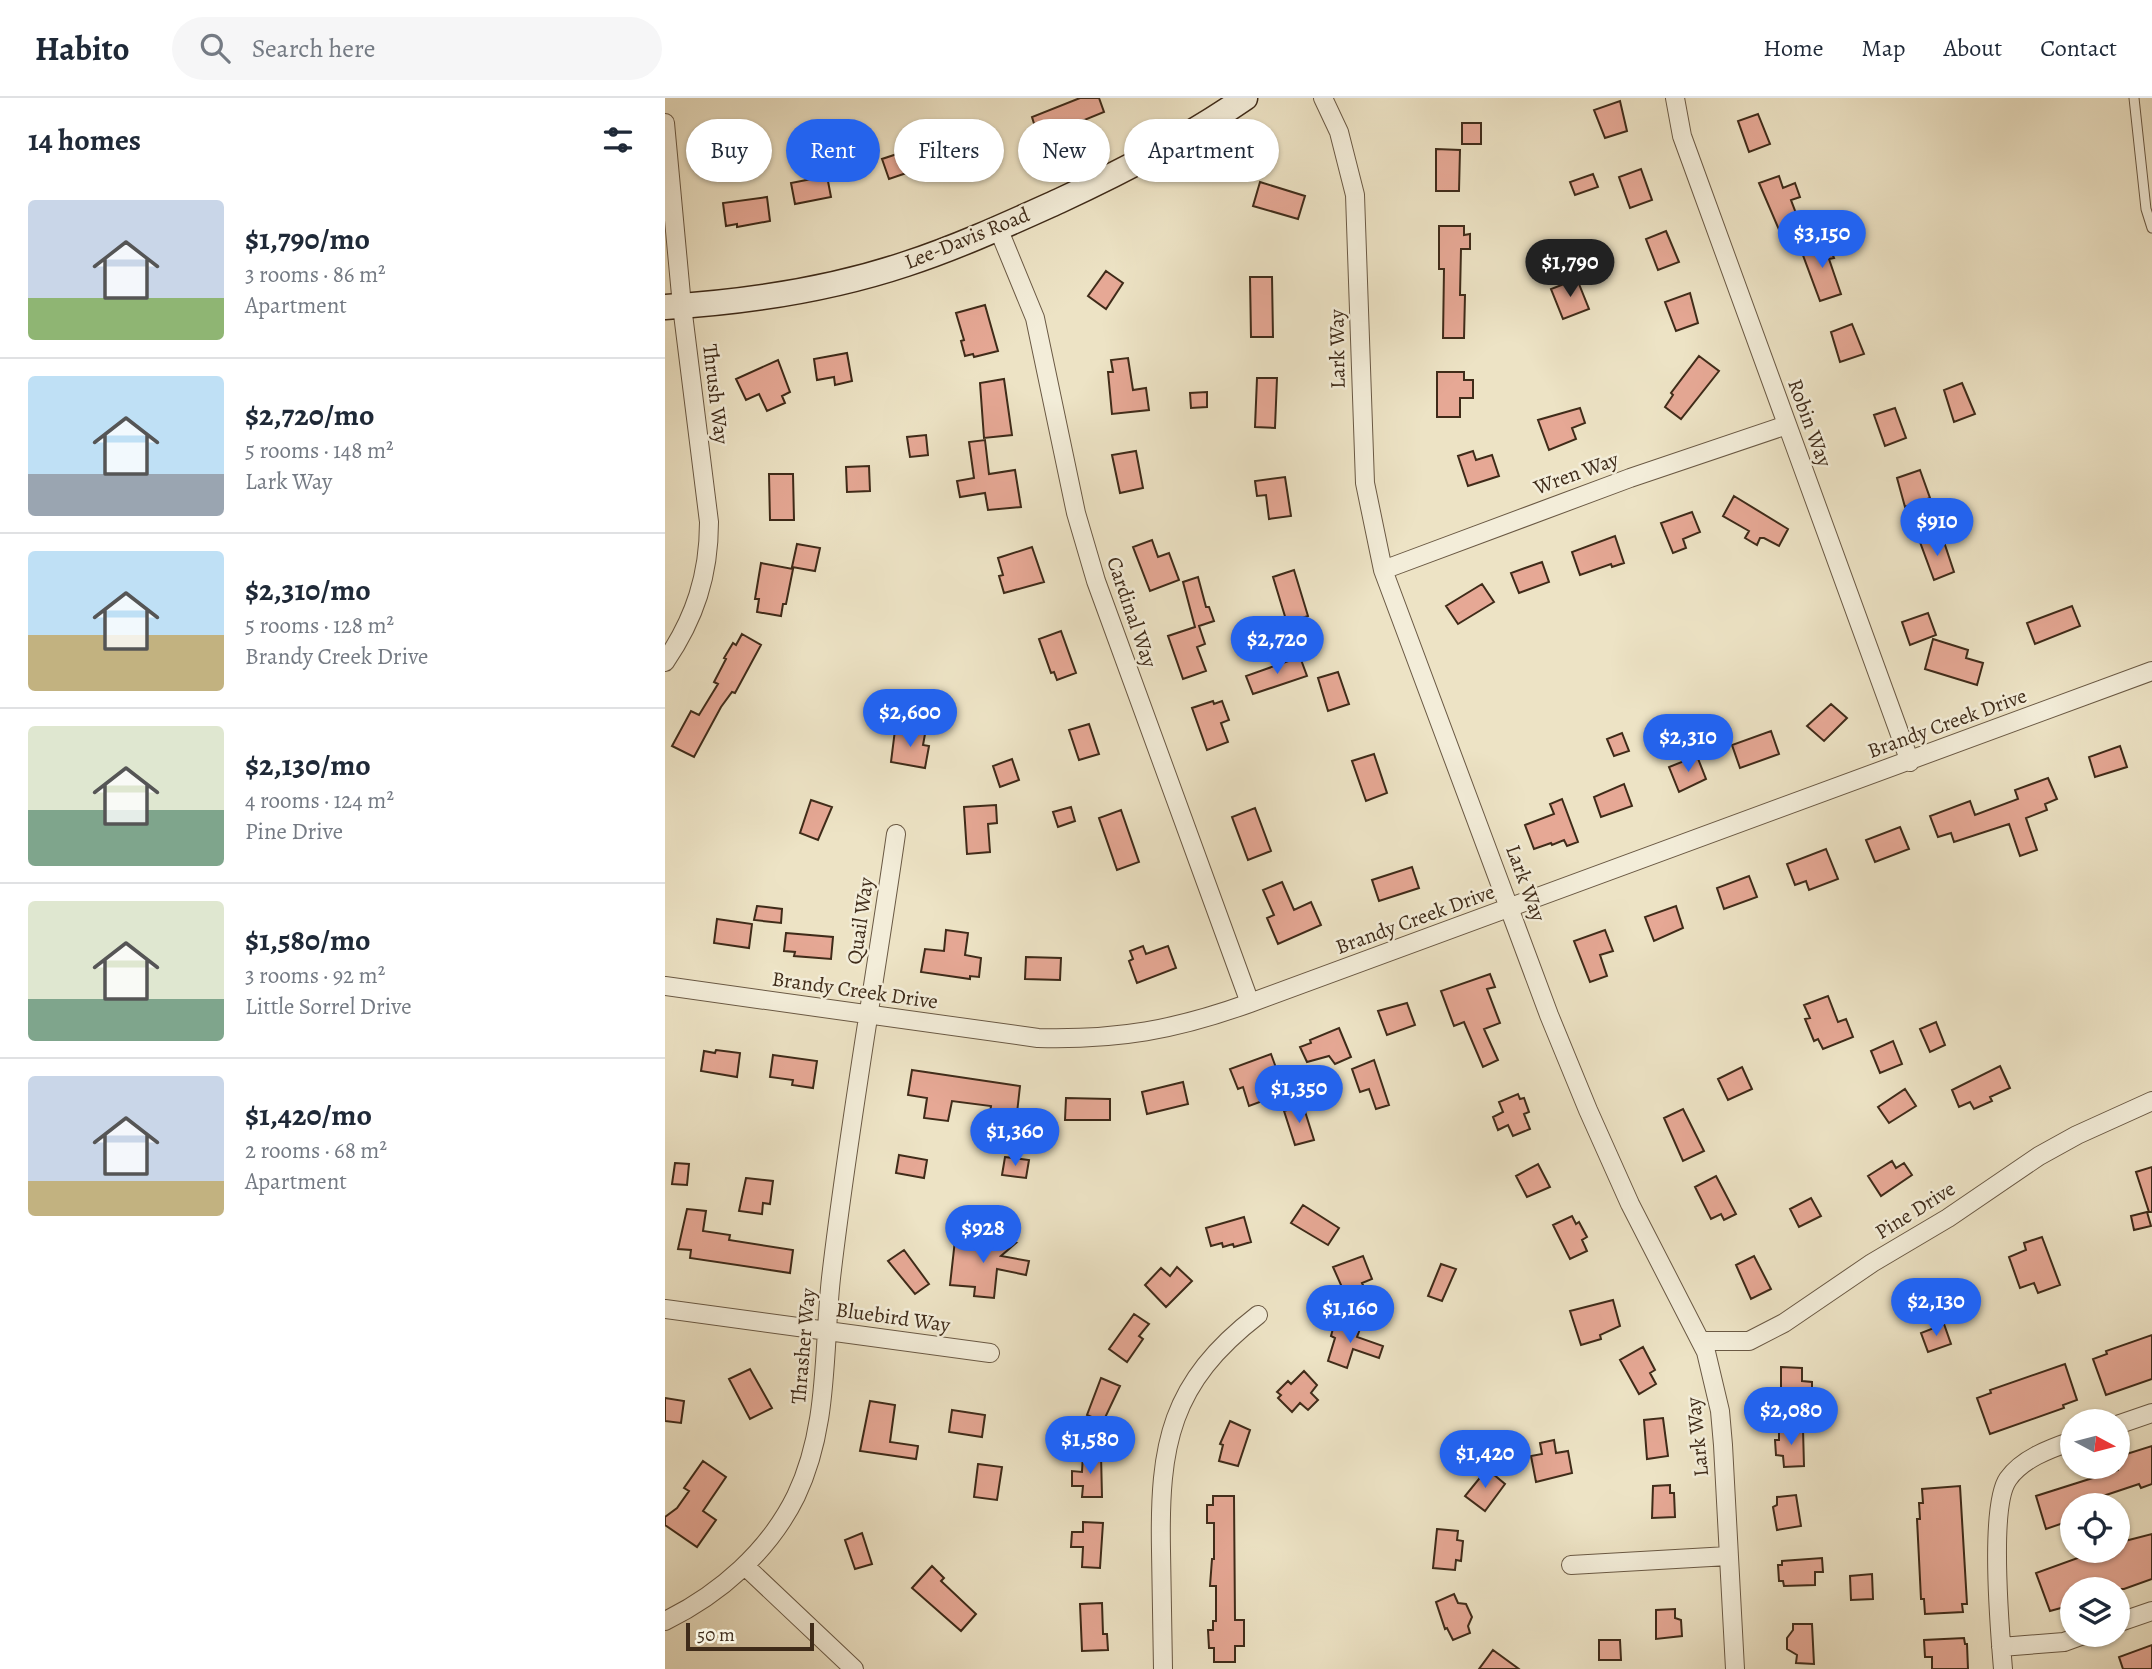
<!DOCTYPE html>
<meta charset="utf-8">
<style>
body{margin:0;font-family:Alegreya,serif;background:#f6f6f7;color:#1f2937;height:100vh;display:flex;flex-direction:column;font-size:26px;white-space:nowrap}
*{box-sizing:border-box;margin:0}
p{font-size:23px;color:#747a83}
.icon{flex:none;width:38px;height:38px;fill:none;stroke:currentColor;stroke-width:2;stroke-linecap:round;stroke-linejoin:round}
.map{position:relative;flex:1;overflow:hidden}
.details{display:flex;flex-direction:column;background:#fff;width:665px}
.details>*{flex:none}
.hud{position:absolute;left:21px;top:21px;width:665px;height:63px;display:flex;gap:14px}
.needle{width:46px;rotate:97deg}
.buttons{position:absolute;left:1395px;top:1311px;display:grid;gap:14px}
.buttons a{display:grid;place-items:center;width:70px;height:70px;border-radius:50%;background:#fff;box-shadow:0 2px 5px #0004;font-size:35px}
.scale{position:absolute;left:21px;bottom:18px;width:128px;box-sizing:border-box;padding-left:7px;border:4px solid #3f2b19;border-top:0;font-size:19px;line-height:24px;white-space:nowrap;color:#3f2b19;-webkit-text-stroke:5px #f3edd9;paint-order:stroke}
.price{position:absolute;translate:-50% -60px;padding:0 16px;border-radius:24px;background:#2563eb;color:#fff;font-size:23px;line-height:46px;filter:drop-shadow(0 2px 4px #0008)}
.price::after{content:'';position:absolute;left:50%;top:42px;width:21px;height:16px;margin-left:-10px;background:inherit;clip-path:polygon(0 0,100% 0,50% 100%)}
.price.on{background:#222;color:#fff}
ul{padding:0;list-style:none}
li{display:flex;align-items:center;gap:21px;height:175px;padding:0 28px}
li+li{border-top:2px solid #e0e1e3}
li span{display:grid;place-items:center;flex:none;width:196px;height:140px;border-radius:7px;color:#555}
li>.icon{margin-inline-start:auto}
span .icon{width:84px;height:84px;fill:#fffc;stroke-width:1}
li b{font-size:30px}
h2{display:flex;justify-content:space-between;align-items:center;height:84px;padding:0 28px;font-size:30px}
.pill{padding:0 24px;border-radius:32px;background:#fff;box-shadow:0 2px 5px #0004;font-size:24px;line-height:63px}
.pill.on{background:#2563eb;color:#fff}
header{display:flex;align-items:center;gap:42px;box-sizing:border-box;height:98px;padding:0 35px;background:#fff;border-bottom:2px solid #e0e1e3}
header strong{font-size:33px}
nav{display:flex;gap:38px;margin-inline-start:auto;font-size:24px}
.search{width:490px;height:63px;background:#f6f6f7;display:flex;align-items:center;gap:18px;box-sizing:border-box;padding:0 24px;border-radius:38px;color:#747a83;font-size:26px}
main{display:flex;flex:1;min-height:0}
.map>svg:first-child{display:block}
.building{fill:#e6a895;stroke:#3f2b19;stroke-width:2}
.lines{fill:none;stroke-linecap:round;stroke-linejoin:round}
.lane-casing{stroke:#6a5944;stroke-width:11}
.street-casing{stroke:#6a5944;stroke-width:20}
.secondary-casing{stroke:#3f2b19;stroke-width:27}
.lane{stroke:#f3edd9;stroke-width:9}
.street{stroke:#f3edd9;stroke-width:18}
.secondary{stroke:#f3edd9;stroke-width:24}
.labels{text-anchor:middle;stroke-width:5;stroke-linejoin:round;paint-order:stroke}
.street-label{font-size:21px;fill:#3f2b19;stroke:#f3edd9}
</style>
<header>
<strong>Habito</strong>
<div class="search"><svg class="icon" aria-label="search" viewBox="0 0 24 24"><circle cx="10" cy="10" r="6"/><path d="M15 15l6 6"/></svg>Search here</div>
<nav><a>Home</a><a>Map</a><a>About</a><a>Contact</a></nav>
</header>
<main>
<section class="details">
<h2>14 homes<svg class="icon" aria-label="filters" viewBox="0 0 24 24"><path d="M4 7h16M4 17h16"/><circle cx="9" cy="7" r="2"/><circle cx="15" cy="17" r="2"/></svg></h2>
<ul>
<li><span style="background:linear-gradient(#c9d6e8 70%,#8fb573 0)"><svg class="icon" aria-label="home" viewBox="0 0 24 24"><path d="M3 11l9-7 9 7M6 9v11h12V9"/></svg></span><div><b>$1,790/mo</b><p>3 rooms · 86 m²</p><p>Apartment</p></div></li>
<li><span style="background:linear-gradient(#bfe0f5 70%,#9aa5b1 0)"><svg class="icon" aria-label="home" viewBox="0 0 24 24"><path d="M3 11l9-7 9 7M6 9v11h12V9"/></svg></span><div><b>$2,720/mo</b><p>5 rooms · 148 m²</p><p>Lark Way</p></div></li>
<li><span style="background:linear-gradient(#bfe0f5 60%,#c2b280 0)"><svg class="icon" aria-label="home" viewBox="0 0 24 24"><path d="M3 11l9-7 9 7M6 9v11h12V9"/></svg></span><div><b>$2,310/mo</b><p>5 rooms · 128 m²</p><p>Brandy Creek Drive</p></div></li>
<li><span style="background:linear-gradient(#dfe7d0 60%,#7fa58c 0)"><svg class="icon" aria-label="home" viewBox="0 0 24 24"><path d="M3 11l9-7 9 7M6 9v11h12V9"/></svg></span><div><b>$2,130/mo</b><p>4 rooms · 124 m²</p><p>Pine Drive</p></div></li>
<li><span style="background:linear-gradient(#dfe7d0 70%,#7fa58c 0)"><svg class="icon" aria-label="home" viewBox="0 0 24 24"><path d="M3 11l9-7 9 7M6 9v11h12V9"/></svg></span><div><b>$1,580/mo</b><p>3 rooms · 92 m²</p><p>Little Sorrel Drive</p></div></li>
<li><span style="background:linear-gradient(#c9d6e8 75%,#c2b280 0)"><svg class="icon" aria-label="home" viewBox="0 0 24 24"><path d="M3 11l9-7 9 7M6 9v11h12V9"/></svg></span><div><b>$1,420/mo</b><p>2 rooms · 68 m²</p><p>Apartment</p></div></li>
</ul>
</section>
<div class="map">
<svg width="1487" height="1571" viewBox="0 0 1487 1571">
<rect width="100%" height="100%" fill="#ede3c5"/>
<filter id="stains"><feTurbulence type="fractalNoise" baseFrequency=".00286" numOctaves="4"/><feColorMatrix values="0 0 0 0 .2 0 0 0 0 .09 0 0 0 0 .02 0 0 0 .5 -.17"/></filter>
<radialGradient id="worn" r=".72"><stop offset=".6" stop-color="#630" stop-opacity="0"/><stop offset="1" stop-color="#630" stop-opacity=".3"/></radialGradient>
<path class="building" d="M415,0H434L439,14L400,30L398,24L371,32L367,19Z
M955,3L962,33L940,40L929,12Z
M1093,16L1105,46L1084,54L1073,23Z
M314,23L322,42L289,59L280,37Z
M68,25L71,46L53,48L50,27Z
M797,25H816V46H797Z
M247,51L253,71L224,81L217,61Z
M771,51L795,52L794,93H771Z
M976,71L987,102L965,110L954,79Z
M928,76L933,89L910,97L905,84Z
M162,78L166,99L130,106L126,85Z
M1114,78L1118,90L1130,85L1135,99L1126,102L1135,126L1115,134L1094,85Z
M595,84L640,98L633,121L588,108Z
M102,99L105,123L72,129V126L61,128L58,105Z
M1185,123L1191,138L1171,146L1165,131Z
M774,128H799V137L805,136V151H796L795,197H800L799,240H778L779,171H774Z
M1001,133L1014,164L993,172L981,141Z
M1162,143L1169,160L1164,161L1176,196L1155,203L1136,152Z
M441,173L458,185L441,211L423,198Z
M585,179H607L608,239H586Z
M912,181L924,211L898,221L886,191Z
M1025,195L1033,225L1011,233L1000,204Z
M320,207L333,253L309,259L308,256L300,258L296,243L299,242L291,215Z
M1187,226L1199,256L1175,264L1166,234Z
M182,255L187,283L170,287L169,279L152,282L149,261Z
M1034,258L1054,273L1016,321L1000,309L1008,297L1006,295Z
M463,260L468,292L481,290L484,312L447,316L443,274H448L446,262Z
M113,262L125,294L117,298L120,305L102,313L94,296L81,302L71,281Z
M772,274H799V282H808V300H795V319H772Z
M592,280H612L610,330L590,329Z
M339,281L347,337L319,340L315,285Z
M1297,285L1310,316L1289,324L1279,292Z
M542,294V309L526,310L525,295Z
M915,310L920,325L907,330L911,341L884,352L873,322Z
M1230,310L1241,340L1220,348L1209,317Z
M261,337L263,357L245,359L242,339Z
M320,342L324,376L350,372L356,409L323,412L320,395L295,399L292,383L309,380L304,344Z
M471,353L478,390L455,395L447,357Z
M808,353L811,362L827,357L834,378L803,388L793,358Z
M204,368L205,393L182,394L181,369Z
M1255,372L1265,400L1240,409L1232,380Z
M104,376H128L129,422H105Z
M620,379L626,418L604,421L601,397L592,398L590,383Z
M1069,398L1123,431L1114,448L1099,440H1095L1092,447L1080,440L1084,433L1058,418Z
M1027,414L1035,434L1018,441L1021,450L1008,455L996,425Z
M950,438L959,465L947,469L946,466L915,477L907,454Z
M1273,438L1276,445L1279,444L1289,474L1269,482L1255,444Z
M487,442L493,459L504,455L514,482L485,493L468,449Z
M132,446L155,450L150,473L127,469Z
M367,449L379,484L339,495L334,478L338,477L333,460Z
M877,464L884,484L854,495L846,475Z
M96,465L128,471L121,506H118L116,518L92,514L94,501H90Z
M629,472L643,518L622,525L608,479Z
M533,479L541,509H544L549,523L534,528L540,546L532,549L541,573L518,581L503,538L530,529L518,484Z
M817,486L829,504L793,526L781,508Z
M1407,508L1415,528L1370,546L1362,525Z
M1263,515L1271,537L1245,547L1237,524Z
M396,533L411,575L392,582L389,574L386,575L374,541Z
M77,536L96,547L70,595L67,594L56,609L29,659L7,648L26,613L34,617L53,586L49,584L61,561L59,560L68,545L71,547Z
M1268,541L1303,552L1301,560L1318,565L1312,587L1260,571Z
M635,559L642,578L588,596L581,578Z
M673,574L684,606L663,613L653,580Z
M548,603L549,606L557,603L564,622L556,625L563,644L542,652L527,610Z
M1166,606L1182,620L1159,643L1142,628Z
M424,626L434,656L414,662L404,632Z
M230,632L260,636L258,647L264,648L260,670L226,664Z
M1106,633L1114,656L1075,670L1067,647Z
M957,635L964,653L949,658L942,641Z
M1455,648L1462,669L1430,679L1424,659Z
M709,656L722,695L701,703L687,663Z
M1032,658L1041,681L1014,694L1004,669Z
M347,661L354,682L335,689L328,668Z
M1383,680L1392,701L1380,706L1382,712L1361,720L1372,752L1355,758L1344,726L1289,744L1286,735L1273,739L1265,718L1305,703L1310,717L1353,701L1350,692Z
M959,686L967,708L936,719L929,699Z
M897,701L913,744L902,748L899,742L887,747L886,745L869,751L860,727L889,716L885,706Z
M146,702L167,709L153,742L135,735Z
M331,707L332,725L323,726L325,754L302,756L299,709Z
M406,709L410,723L393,729L388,714Z
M590,710L606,753L583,762L567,719Z
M456,712L474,764L452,772L434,720Z
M1235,729L1244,751L1210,764L1201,742Z
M1161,751L1173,781L1144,792L1141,783L1130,787L1122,766Z
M747,769L754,790L714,803L707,782Z
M1084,778L1092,799L1059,811L1052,790Z
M617,784L629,812L646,804L656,827L613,846L602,820L609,817L598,792Z
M92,808L117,811L116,825L89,822Z
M1011,808L1018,830L989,843L980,819Z
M52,821L87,826L84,850L49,845Z
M281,832L303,835L300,857L316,860L314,879L305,878V881L256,874L260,851L279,853Z
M940,832L948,853L935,857L942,878L925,884L909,843Z
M121,835L168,839L166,861L129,858L130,854L119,853Z
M478,848L481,856L503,848L511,870L472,885L464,863L468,861L465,853Z
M361,859L396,860L395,882L360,881Z
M825,876L830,889L822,891L835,925L819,931L833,962L818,969L799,924L789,928L776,893Z
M1163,898L1173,924L1181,921L1188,939L1158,951L1153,941L1149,943L1140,921L1145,920L1139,907Z
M742,905L750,927L722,937L713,913Z
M1271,924L1280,947L1265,954L1255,931Z
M674,930L686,959L670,966L664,958L642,964L635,949L646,945L645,942Z
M1228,943L1237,966L1215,975L1206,953Z
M51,952L75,955L72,979L36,973L39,953L50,955Z
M606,956L614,978L611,980L614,987L599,992L603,1001L584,1008L578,989L573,991L565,971Z
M108,957L152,963L148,990L127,987L128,982L105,979Z
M709,962L724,1007L711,1011L704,991L695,994L687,971Z
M1335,968L1345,990L1325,999L1327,1003L1309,1011L1305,1004L1294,1009L1287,992Z
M1077,969L1087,991L1063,1002L1053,981Z
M247,972L355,988L352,1015L341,1014L340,1025L324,1023L326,1008L287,1003L283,1023L259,1020L262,1000L243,997Z
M518,984L523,1006L482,1016L477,994Z
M1240,991L1251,1008L1224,1025L1213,1009Z
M853,996L855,1001L859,1000L864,1014L859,1016L865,1031L848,1038L843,1027L833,1032L828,1019L838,1014L834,1004Z
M401,1000L445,1001V1022H400Z
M638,1007L649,1042L630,1047L619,1013Z
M1018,1011L1039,1053L1018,1063L999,1020Z
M234,1057L262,1062L259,1080L231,1075Z
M340,1059L364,1062L361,1080L337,1077Z
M1227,1063L1231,1070L1239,1065L1247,1077L1216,1098L1203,1078Z
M10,1065L24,1066L22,1087L7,1086Z
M873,1066L885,1089L862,1099L851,1078Z
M1487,1069V1114H1484L1471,1074Z
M1051,1078L1071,1116L1059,1122L1056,1116L1046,1121L1030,1089Z
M81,1080L108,1083L105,1106L98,1105L97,1116L74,1113Z
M1146,1100L1156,1118L1134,1129L1125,1111Z
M638,1107L674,1130L663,1147L626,1125Z
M22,1111L41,1113L38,1133L65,1137L64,1142L128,1152L125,1175L25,1160L26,1152L13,1151Z
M1482,1114L1486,1128L1469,1132L1466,1118Z
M907,1118L911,1126L914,1124L922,1139L917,1142L922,1153L905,1161L888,1127Z
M579,1119L586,1144L569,1149L568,1146L558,1149L557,1145L546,1148L541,1130Z
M1377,1139L1395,1187L1373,1195L1369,1185L1355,1190L1344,1159L1361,1152L1359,1145Z
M321,1141L351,1145L336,1158L364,1163L361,1177L332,1171L329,1200L309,1198L310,1189L285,1187L290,1142L320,1145Z
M239,1152L264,1186L250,1196L223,1163Z
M698,1158L707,1181L697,1185L703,1198L684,1205L668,1169Z
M1089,1158L1106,1191L1086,1201L1071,1167Z
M776,1166L791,1171L777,1203L763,1198Z
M512,1169L527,1183L501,1209L480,1187L496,1170L505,1178Z
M948,1202L955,1228L935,1237L936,1241L916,1247L905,1213Z
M469,1216L484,1226L474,1238L478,1241L462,1264L444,1251Z
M670,1223L695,1231L692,1239L718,1248L714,1260L688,1251L682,1270L663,1263L670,1240L666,1238Z
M1279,1226L1286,1246L1263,1254L1256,1235Z
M1487,1237V1281L1441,1297L1428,1261L1442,1256L1441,1253Z
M978,1249L990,1272L985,1275L991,1286L974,1296L955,1262Z
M1400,1266L1412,1302L1398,1307L1399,1310L1325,1336L1312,1300L1326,1295L1325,1292Z
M1116,1269L1137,1270V1283L1147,1284V1297H1136V1308L1116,1307Z
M85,1271L107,1310L85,1321L64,1281Z
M639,1273L652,1287L646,1295L653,1302L643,1312L635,1305L627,1314L613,1300L616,1297L612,1294L623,1283L626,1286Z
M436,1280L455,1288L438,1324L422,1317Z
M0,1300L19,1303L16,1325L0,1323Z
M205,1303L230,1307L225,1344L253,1348L251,1361L195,1353Z
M287,1312L320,1317L317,1339L284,1334Z
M998,1320L1003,1358L982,1361L979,1322Z
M565,1323L585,1332L573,1368L554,1363L558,1347L555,1346Z
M1138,1331L1139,1368L1119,1369L1118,1358L1111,1357L1110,1342H1114V1332Z
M889,1342L891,1355L903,1353L907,1375L871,1384L866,1358L877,1356L875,1345Z
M1487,1348V1386L1476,1390L1474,1386L1438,1398L1439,1405L1431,1407H1407V1422L1381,1431L1371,1398L1453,1372L1452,1359Z
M418,1355L436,1356L437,1399H417L418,1388H407V1373L417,1374Z
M38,1363L61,1379L38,1413L51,1422L32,1449L0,1427V1419L12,1410L24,1393L19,1390Z
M313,1366L337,1369L332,1402L309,1399Z
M822,1371L840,1386L820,1413L800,1398Z
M1005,1387V1395H1009L1010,1419L987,1420L988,1388Z
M1295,1388L1302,1506H1297L1298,1514L1260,1516L1259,1501H1256L1252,1421H1255L1254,1405H1258L1257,1391Z
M1131,1397L1136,1428L1112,1432L1108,1409L1112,1407V1399Z
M548,1398H569L570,1522H579V1548H570V1564H549V1550H544L543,1532H548V1523H551V1488H545L547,1461H549V1425H542V1407H548Z
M418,1424L438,1425L435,1470L417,1469L418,1449H406L407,1434H418Z
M772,1431L793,1433L792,1442L798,1443L796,1463L791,1462L790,1472L768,1470Z
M197,1435L207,1466L190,1471L180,1442Z
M1487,1436V1481L1459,1491H1407V1507L1385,1513L1371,1475L1432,1453L1452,1452V1448L1460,1443Z
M1157,1460L1158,1474H1150V1487L1119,1488L1118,1483H1114L1113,1467H1117V1463Z
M267,1468L279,1480L276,1483L311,1516L296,1533L247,1490Z
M1207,1476L1208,1501L1186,1502L1185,1478Z
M789,1496L793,1505L801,1506L807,1519L803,1528L805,1535L788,1542L782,1530L780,1531L771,1504Z
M437,1505L438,1536H442L443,1552L417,1553L415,1506Z
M1010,1511V1520L1016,1522L1017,1538L991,1541V1512Z
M1128,1526H1147L1149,1566L1131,1565L1132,1557L1122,1551V1540L1128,1532Z
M1299,1540L1300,1546H1302L1303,1571H1267V1559H1260L1259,1542Z
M934,1542H955L956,1562H934Z
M1487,1547V1571H1458L1454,1559Z
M828,1552L854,1571H814Z"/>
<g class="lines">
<defs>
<path id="lane" d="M1469,0L1481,111L1487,130"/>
<path id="street" d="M658,0L674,34L690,97L700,385L718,472L884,917L923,1012L965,1106L1041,1254L1055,1313L1058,1347L1070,1571
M1010,0L1017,38L1245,664
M0,25L17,208L44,424C44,477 30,520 0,564
M333,130L370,220L411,415L431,483L585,905
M718,472L965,380L1122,327
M0,888L373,940C453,942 510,932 585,905L1487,573
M0,1211L325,1255
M1036,1243H1084L1119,1225L1207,1165L1283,1120L1374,1058L1412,1037L1487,1003
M1452,1327L1487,1315
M906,1467L1063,1458
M80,1468L189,1571
M0,1523C55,1496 104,1453 131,1398C164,1329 158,1254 166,1180C183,1033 210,883 231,736
M1452,1525L1487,1513
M1336,1549L1399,1544L1421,1536
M498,1571C497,1532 497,1492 496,1453C494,1346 505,1285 593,1217
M1338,1571C1335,1535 1324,1408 1343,1381C1357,1361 1384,1351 1407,1343"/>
<path id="secondary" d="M0,209C82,204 163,192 241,166C293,149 343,126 394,103C459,73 521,41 580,0"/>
</defs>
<use href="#lane" class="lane-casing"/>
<use href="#street" class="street-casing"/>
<use href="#secondary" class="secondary-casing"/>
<use href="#lane" class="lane"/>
<use href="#street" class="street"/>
<use href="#secondary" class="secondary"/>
</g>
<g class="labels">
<g class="street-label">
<text transform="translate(302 140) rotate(-22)" y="7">Lee-Davis Road</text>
<text transform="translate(672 251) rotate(-91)" y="7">Lark Way</text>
<text transform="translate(51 296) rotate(83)" y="7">Thrush Way</text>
<text transform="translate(1145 325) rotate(70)" y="7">Robin Way</text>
<text transform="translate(911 375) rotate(-20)" y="7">Wren Way</text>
<text transform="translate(467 514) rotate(71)" y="7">Cardinal Way</text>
<text transform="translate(1282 625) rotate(-20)" y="7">Brandy Creek Drive</text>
<text transform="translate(861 785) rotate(70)" y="7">Lark Way</text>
<text transform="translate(750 821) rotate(-20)" y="7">Brandy Creek Drive</text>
<text transform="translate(195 823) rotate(-82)" y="7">Quail Way</text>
<text transform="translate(190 892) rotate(8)" y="7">Brandy Creek Drive</text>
<text transform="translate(1250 1112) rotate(-32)" y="7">Pine Drive</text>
<text transform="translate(228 1219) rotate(8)" y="7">Bluebird Way</text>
<text transform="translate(138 1248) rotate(-85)" y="7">Thrasher Way</text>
<text transform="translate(1032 1339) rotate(-96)" y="7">Lark Way</text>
</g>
</g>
<rect width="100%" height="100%" filter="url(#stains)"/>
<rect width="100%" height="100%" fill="url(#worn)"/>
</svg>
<div class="buttons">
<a><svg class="needle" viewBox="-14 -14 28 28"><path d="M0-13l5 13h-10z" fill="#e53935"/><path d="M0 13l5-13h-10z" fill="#747a83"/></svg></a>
<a><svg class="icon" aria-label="locate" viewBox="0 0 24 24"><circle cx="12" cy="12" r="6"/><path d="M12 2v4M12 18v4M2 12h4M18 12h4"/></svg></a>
<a><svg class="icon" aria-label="layers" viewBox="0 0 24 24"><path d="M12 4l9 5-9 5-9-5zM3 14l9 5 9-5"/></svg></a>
</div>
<div class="scale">50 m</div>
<b class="price" style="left:1157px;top:172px">$3,150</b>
<b class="price on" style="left:905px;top:201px">$1,790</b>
<b class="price" style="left:1272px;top:460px">$910</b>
<b class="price" style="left:612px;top:578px">$2,720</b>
<b class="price" style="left:245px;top:651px">$2,600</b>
<b class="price" style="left:1023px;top:676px">$2,310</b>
<b class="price" style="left:634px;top:1027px">$1,350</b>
<b class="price" style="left:350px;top:1070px">$1,360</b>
<b class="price" style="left:318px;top:1167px">$928</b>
<b class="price" style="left:1271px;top:1240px">$2,130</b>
<b class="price" style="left:685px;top:1247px">$1,160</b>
<b class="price" style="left:1126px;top:1349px">$2,080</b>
<b class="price" style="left:425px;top:1378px">$1,580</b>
<b class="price" style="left:820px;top:1392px">$1,420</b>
<div class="hud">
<a class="pill">Buy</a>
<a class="pill on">Rent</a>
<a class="pill">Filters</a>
<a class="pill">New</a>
<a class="pill">Apartment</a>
</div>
</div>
</main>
